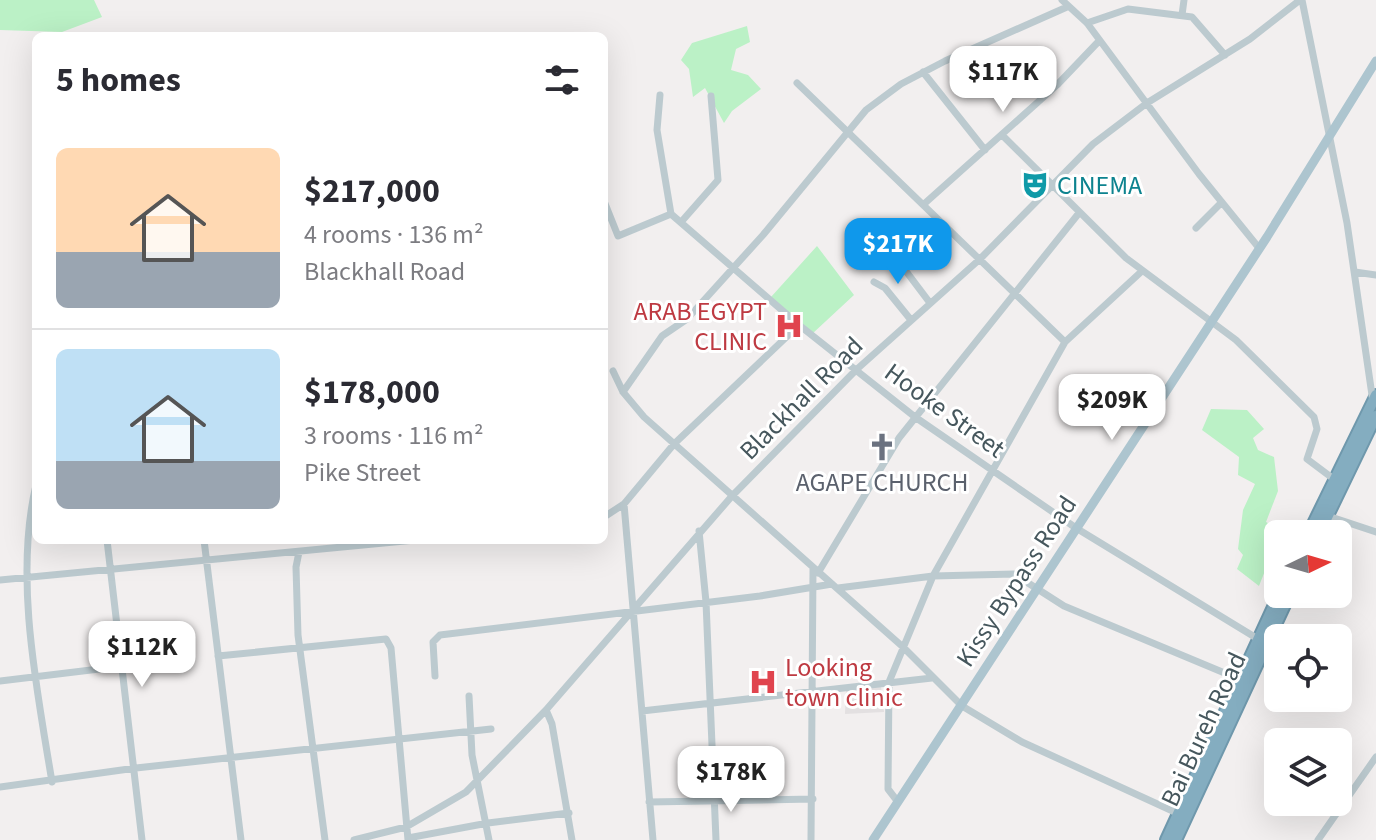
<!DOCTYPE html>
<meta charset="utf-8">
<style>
body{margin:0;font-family:"Source Sans 3",sans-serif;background:#f7f7f7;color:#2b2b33;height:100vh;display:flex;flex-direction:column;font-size:30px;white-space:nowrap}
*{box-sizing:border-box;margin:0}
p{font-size:26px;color:#7c7c81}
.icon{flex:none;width:44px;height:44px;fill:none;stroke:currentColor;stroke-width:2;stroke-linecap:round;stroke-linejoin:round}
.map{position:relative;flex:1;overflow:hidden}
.panel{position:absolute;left:32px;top:32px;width:576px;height:512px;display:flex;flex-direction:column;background:#fff;border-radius:12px;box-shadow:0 8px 32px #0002}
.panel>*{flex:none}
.needle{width:52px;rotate:85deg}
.tools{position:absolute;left:1264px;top:520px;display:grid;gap:16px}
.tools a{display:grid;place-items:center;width:88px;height:88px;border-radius:12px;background:#fff;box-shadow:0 8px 32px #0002;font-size:40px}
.price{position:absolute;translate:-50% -68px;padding:0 18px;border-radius:16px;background:#fff;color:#222;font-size:26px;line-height:52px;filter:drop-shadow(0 2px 4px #0008)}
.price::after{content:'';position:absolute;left:50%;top:48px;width:24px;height:18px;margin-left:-12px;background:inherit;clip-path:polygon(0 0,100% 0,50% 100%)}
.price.current{background:#0f98eb;color:#fff}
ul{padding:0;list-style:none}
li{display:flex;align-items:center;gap:24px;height:200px;padding:0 24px}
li+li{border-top:2px solid #e1e1e2}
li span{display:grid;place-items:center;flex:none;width:224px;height:160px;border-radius:12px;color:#555}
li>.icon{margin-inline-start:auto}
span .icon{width:96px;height:96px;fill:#fffc;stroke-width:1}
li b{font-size:34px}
h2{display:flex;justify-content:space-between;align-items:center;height:96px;padding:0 24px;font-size:34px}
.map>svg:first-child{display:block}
.education{fill:#e3e0e1}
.green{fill:#bbf1c6}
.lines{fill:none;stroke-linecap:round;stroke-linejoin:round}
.highway-casing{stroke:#6f98ac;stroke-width:14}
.minor{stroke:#bccacf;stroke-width:7}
.major{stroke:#adc5cf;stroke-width:9}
.highway{stroke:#84adc0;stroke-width:10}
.labels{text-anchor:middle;stroke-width:6;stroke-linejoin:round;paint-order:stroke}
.culture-label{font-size:26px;fill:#0d838f;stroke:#fff;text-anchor:start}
.health-label{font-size:26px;fill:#be3a42;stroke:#fff;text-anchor:end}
.street-label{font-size:26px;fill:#46575d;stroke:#fff}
.worship-label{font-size:26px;fill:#5b616d;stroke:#fff}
</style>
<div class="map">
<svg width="1376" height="840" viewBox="0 0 1376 840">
<rect width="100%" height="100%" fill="#f2efef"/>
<path class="education" d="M881,686L884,712L845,714L846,690Z"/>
<path class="green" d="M0,0H94L102,17L62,32L0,30Z
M747,26L750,42L736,49L731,70L748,75L761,89L732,111L724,123L705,88L693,97L689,69L681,60L692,43Z
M817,246L854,295L812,334L771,297Z
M1211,409L1247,410L1264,429L1253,438L1258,450L1274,457L1278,491L1266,522L1281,530L1259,586L1237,569L1243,555L1238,549L1243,510L1255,484L1238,475L1239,457L1202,430Z"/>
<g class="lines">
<defs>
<path id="highway" d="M1308,534L1376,395
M1319,534L1376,416
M1166,840L1279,594
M1176,840L1290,594"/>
</defs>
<use href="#highway" class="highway-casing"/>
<path class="minor" d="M1062,0L1087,23L1199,174L1259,248
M1302,0L1347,223L1373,402
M1182,15L1184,0
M1087,23L1128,9L1192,17L1225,55
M923,72L985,150
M797,83L1065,342
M660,95L657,130L671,214
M1002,135L1126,258L1236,340L1314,417L1317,429L1307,459L1335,480
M604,201L618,236L671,214
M924,204L1057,85L1099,41
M671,214L799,325L915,417L1076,528L1258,639
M682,221L718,180L711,96
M1196,228L1221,203
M890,250L930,303
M1355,272L1376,275
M874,282L885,288L911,320
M613,371L623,392L644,417L903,647L962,706L1022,742L1177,813
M623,392L662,336L687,319L763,235L866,110L901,84L945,61L1067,7
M36,485C14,578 37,690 52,782
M624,504L653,840
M1325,515L1376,532
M604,517L624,504L674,444L799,325
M699,531L706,602L716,840
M107,540L142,840
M204,540L241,840
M299,552L296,567L298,635L325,840
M818,573L899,438L1079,213
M0,580L415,540
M838,588L933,576L1014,574L1064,606L1239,679
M218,656L386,639L391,648L408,840
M435,676L433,642L440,635L760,596L832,584
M0,681L124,666
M469,696L472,755L489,840
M546,710L552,724L572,840
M642,711L932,678
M0,787L136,768L491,729
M649,802L813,799
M898,802L888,789L889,682L933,576L1065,342L1142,271
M408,838L488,823L569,813
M354,840L406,827L466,792L546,710L732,496L856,370L980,259L1093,144L1147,103L1250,39L1300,0
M811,840L813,569
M1318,840L1376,757"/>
<path class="major" d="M873,840L1267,237L1376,61"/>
<use href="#highway" class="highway"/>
</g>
<defs>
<symbol id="theatre-bare" viewBox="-9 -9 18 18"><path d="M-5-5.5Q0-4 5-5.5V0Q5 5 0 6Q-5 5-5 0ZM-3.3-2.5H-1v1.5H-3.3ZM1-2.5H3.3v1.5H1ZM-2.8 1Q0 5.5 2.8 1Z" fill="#0f9aa8" stroke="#fff" stroke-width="2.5" paint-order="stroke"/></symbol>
<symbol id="hospital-bare" viewBox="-9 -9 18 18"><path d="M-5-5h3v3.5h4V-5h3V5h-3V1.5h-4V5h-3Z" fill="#e0444e" stroke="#fff" stroke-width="2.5" paint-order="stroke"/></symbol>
<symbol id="church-bare" viewBox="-9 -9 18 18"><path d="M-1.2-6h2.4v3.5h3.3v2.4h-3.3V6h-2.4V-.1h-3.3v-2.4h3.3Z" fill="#6b7280" stroke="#fff" stroke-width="2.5" paint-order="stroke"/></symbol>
</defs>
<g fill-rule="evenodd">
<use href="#theatre-bare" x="1015" y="165" width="40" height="40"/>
<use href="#hospital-bare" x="769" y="306" width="40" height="40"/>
<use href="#church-bare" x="862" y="427" width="40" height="40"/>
<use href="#hospital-bare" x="743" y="662" width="40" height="40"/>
</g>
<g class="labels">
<g class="culture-label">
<text x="1057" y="194">CINEMA</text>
</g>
<g class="health-label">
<text x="767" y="320">ARAB EGYPT<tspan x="767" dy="30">CLINIC</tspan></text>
<text x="785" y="676" text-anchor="start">Looking<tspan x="785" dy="30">town clinic</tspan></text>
</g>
<g class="street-label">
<text transform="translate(801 398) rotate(-45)" y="9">Blackhall Road</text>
<text transform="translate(945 410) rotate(36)" y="9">Hooke Street</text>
<text transform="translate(1016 581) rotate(-57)" y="9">Kissy Bypass Road</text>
<text transform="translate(1203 729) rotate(-65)" y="9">Bai Bureh Road</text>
</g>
<g class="worship-label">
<text x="882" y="491">AGAPE CHURCH</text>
</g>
</g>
</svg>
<div class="tools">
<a><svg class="needle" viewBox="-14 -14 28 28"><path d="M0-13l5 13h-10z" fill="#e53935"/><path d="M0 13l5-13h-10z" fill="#7c7c81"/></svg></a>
<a><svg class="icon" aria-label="locate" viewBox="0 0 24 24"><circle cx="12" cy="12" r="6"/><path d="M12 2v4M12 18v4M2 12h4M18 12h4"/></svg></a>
<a><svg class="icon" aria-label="layers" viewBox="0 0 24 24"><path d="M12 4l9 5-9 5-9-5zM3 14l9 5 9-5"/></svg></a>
</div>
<b class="price" style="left:1003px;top:114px">$117K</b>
<b class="price current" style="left:898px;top:286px">$217K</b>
<b class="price" style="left:1112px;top:442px">$209K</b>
<b class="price" style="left:142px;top:689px">$112K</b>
<b class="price" style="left:731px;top:814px">$178K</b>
<section class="panel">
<h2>5 homes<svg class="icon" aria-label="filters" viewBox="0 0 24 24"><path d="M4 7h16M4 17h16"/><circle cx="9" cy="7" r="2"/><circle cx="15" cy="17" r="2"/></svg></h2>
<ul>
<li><span style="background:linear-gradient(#ffd9b3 65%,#9aa5b1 0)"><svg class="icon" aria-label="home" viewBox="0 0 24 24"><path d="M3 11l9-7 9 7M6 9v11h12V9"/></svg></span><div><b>$217,000</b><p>4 rooms · 136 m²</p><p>Blackhall Road</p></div></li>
<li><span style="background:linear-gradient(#bfe0f5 70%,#9aa5b1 0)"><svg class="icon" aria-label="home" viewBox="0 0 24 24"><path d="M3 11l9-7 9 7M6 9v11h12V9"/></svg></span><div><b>$178,000</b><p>3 rooms · 116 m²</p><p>Pike Street</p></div></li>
</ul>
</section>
</div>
